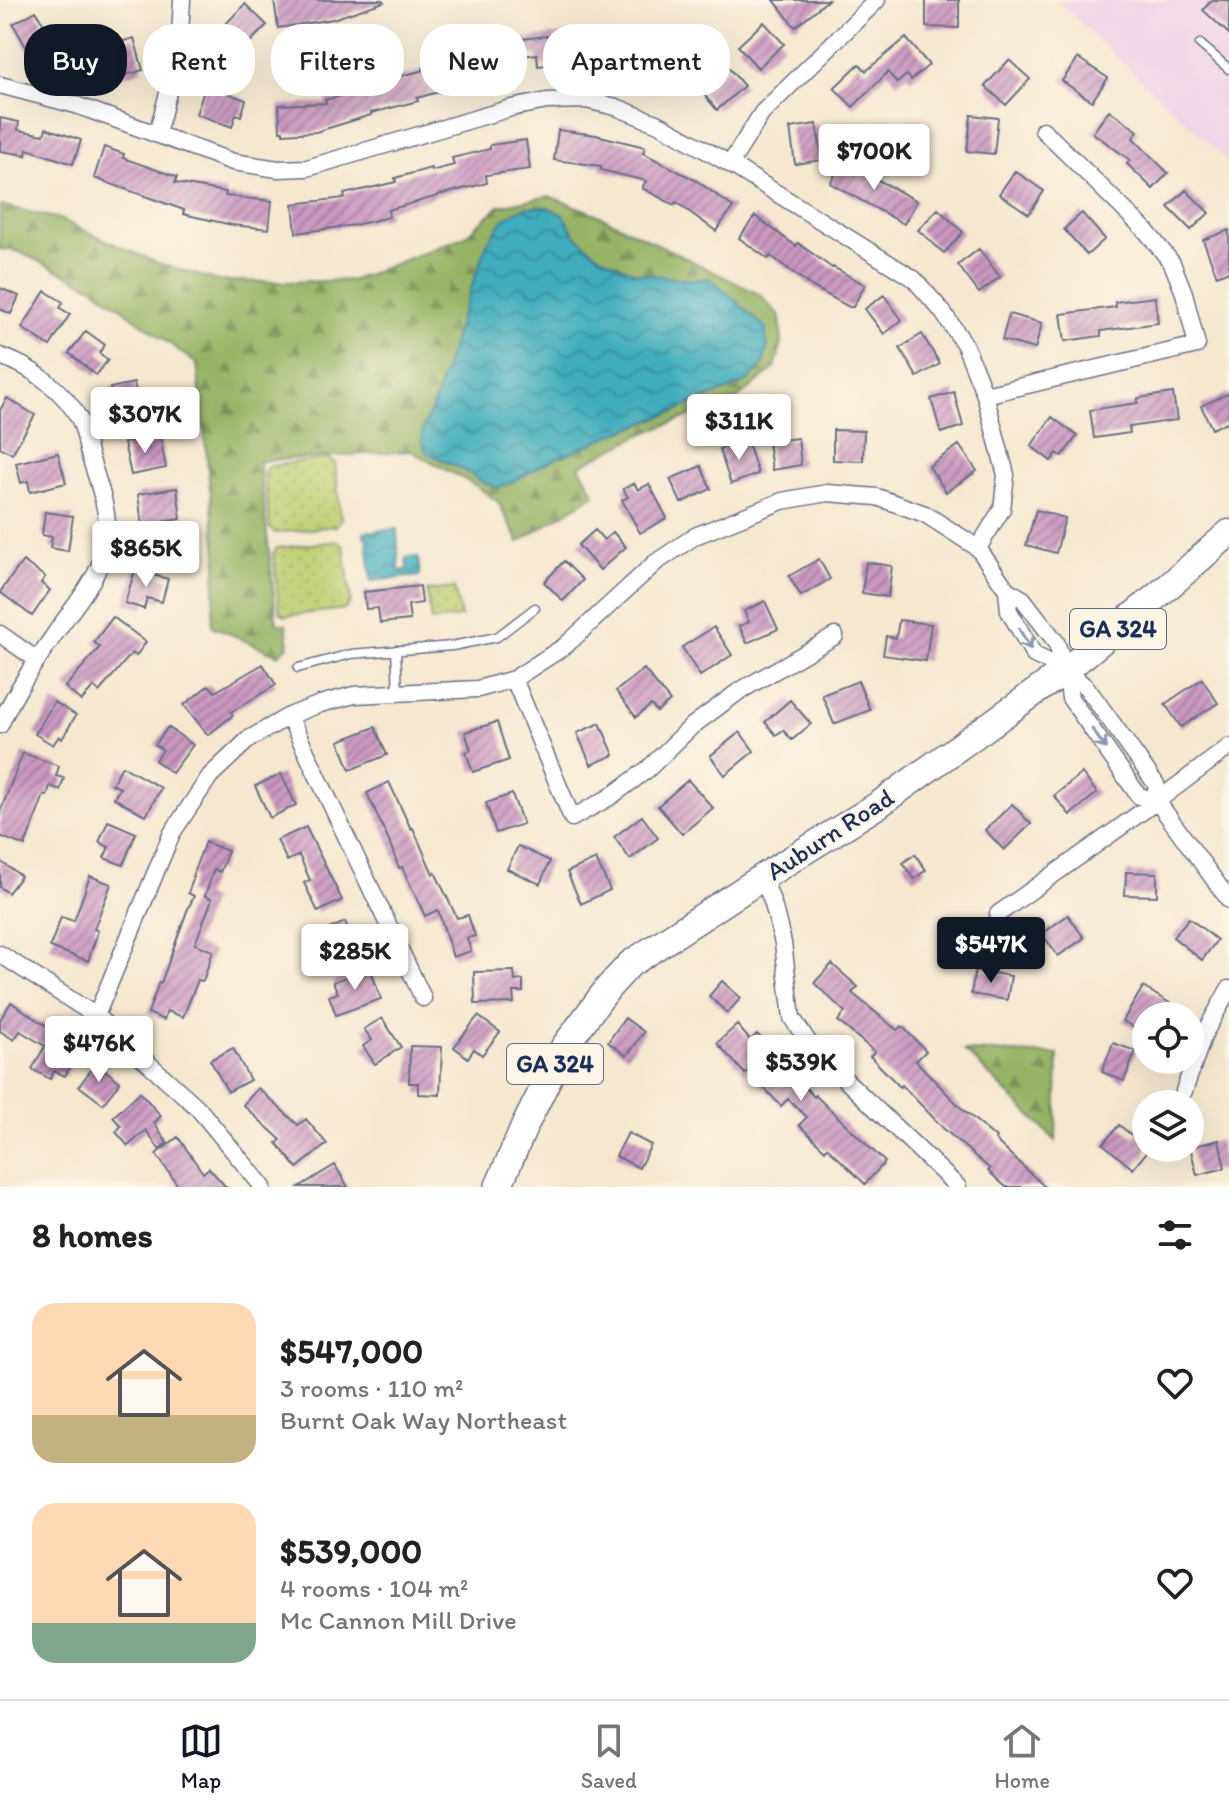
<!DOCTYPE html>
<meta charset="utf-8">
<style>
body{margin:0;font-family:Itim,sans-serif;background:#f6f6f6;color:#222;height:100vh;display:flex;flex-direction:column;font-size:30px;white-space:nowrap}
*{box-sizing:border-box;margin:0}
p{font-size:26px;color:#767676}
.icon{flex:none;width:44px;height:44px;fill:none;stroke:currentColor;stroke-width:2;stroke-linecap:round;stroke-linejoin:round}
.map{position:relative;height:1187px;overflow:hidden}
.side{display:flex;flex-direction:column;background:#fff;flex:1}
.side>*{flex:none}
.top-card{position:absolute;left:24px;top:24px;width:800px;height:72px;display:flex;gap:16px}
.tools{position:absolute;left:1132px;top:1002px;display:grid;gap:16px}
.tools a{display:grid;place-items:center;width:72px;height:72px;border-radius:50%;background:#fff;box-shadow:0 8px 32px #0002;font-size:40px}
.price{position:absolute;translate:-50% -68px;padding:0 18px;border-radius:8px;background:#fff;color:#222;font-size:26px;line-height:52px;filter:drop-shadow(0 2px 4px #0008)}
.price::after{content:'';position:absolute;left:50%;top:48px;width:24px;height:18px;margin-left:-12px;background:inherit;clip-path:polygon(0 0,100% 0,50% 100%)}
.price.on{background:#111827;color:#fff}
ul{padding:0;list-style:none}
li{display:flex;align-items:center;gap:24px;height:200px;padding:0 32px}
li span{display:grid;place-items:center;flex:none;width:224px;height:160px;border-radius:24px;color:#555}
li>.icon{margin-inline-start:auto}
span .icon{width:96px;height:96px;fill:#fffc;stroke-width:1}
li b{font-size:34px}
h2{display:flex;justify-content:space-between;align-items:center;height:96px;padding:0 32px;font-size:34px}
.chip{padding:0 28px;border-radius:32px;background:#fff;box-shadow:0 8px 32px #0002;font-size:28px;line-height:72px}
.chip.on{background:#111827;color:#fff}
.tab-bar{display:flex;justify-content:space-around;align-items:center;height:112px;border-top:2px solid #e0e0e0;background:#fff;font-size:22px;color:#767676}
.tab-bar a{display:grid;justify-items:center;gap:4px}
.tab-bar .on{color:#111827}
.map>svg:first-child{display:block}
.built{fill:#eed0e7}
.forest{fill:url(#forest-firs);stroke:#587061;stroke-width:2}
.park{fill:url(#park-dots);stroke:#6c7f68;stroke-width:2}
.water{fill:url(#water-waves);stroke:#2d6e8e;stroke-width:2}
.building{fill:url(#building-hatch)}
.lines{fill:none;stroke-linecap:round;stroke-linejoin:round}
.lane-casing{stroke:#677086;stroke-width:11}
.street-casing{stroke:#677086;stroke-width:19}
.primary-casing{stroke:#677086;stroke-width:29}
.lane{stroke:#fff;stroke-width:8}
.street{stroke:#fff;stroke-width:16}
.primary{stroke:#fff;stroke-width:26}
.oneway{stroke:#8d97ae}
.labels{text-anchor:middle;stroke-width:6;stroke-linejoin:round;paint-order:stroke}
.shield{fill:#fcf5e5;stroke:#5e6a86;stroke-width:2}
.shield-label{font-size:24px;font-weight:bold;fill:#1b2f5e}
.street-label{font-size:26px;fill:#1b2f5e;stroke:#fcf5e5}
</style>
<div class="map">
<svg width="1229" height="1187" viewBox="0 0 1229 1187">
<defs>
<pattern id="forest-firs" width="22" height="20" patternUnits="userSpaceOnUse" patternTransform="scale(2)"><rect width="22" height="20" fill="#96b264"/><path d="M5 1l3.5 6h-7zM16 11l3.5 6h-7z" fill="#7a9156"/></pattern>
<pattern id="park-dots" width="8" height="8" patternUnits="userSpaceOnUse" patternTransform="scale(2)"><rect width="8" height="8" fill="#becf72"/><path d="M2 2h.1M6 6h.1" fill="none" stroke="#a3b265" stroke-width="1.8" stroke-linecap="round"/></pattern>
<pattern id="water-waves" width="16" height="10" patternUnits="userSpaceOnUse" patternTransform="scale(2)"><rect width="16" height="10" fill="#3fadbd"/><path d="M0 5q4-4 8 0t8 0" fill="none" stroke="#348d9d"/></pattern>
<pattern id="building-hatch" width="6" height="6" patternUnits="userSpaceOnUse" patternTransform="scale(2)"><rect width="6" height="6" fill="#cb97c0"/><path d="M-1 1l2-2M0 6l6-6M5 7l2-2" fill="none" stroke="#a47c9f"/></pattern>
</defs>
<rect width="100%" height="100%" fill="#fcf5e5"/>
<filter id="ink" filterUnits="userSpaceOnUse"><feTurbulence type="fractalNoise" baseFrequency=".0125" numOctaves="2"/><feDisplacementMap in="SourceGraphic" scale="16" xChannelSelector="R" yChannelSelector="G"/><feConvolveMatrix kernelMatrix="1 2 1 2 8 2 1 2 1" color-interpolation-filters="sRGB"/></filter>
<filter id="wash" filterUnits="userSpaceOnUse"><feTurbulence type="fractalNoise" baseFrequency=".006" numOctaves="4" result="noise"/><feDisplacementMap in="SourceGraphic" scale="32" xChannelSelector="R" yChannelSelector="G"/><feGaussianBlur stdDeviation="1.8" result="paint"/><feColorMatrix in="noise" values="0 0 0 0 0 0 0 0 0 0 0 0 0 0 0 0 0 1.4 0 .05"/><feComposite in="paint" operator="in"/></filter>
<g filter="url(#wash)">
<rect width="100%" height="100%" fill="#f5e8cf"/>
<path class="built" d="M1056,0H1229V162Z"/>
<path class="forest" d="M549,196L596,214L761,295L780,317L782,343L775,368L738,398L640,435L579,466L595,494L519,542L498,502L475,485L411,451L259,461L277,624H286L289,645L278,655L212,626L217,555L197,364L93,287L17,251L0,249V205L59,219L160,264L219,281L288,282L353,280L464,237L499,206Z
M965,1051L1058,1055L1056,1141Z"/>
<path class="park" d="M329,458L335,463L341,519L336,526L275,533L270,529L264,471L269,466Z
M338,541L344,546L351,602L345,609L285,616L280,612L273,554L277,548Z
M454,588L461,617L431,621L427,591Z"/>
<path class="water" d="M525,207H548L563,215L576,236L600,256L636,273L694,280L709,278C730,291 745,312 765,327L768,347L762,366L747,382L668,414L611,435L544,464L514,481L498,488L484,483L467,472L426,452L422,441L423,427L433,407L461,316L488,241L504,219Z
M397,529L399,571L407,570L406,558L418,557L420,576L371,581L367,537H364V532Z"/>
<g id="blocks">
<path class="building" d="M274,0H383L384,2L333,19L278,28Z
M774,0H828L795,27Z
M926,0H959V28L926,27Z
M1212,0H1229V34L1203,10Z
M245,4L267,25L241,51L220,30Z
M36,11L53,41L30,54L13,24Z
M764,22L784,44L758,68L738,46Z
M570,33L573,62L538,66L537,54L515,57L517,69L468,78L470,83L417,98L418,101L371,113V115L316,132L283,134V131H280L279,105L326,103L325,100L372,87L371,84L424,70L423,68L473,54L472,49L522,39Z
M589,35L646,45V43L681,57L670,84L628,66V70L592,64L593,59L584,60Z
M134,38L143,70L106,81L97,49Z
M906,38L929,65L911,80L907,75L897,83L888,72L853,107L834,88L859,64L866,71Z
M1078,58L1108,78L1092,101L1062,81Z
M1009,60L1030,79L1006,105L985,86Z
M728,67L744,86L717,110L701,91Z
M206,85L246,100L241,116L236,114L232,127L196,114Z
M1109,110L1138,131L1133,138L1168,173L1153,189L1127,164L1130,160L1093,133Z
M971,115L998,118L994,154L967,151Z
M0,118L19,122L18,130L44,135L46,128L81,140L73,164L27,149L26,155L0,151Z
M817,124L822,160L795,164L790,128Z
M558,130L596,135L645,147L643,153L697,181L733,207L716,231L676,202L674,205L642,188L646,181L601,170V166L554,160Z
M526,140L530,169L486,175L487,183L438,195V196L388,210L389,217L355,225L296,233L293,204L345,198L344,194L396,182L395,178L431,168V171L454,165L452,158L490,149V145Z
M104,147L124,154L123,158L177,177L175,183L226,192L225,196L272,201L269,229L232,225L183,214L184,210L94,178Z
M843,161L917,201L904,224L830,183Z
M1015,171L1044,191L1029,214L999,194Z
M1186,190L1209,213L1191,230L1168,207Z
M938,209L963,232L944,253L918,230Z
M1082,213L1105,239L1087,255L1064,229Z
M755,216L796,246L798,243L832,268L833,267L865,285L853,307H849L811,286L771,256L768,259L739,238Z
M1229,230V271L1217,276L1203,240Z
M979,249L1000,277L979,293L958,265Z
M0,288L19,296L11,314L0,309Z
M45,291L63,302L60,308L70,314L50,346L22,328Z
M884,295L902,320L884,334L865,309Z
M1155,297L1158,323L1101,331V336L1065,341L1061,314L1116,307L1115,302Z
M1009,314L1042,323L1035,349L1002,340Z
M86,331L105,345L99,353L108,360L96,375L69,353Z
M922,334L940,364L917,377L900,348Z
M134,383L142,417L118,422L110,388Z
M954,392L963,426L941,433L931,399Z
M1173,393L1177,420L1129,427L1130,433L1094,438L1090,410L1138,403V398Z
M1229,393V421L1212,429L1201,406Z
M7,398L35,415L12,454L0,447V410Z
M1052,417L1077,436L1062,456L1057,453L1051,461L1031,446Z
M833,430L864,431L863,461L833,460Z
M160,436L166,468L131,475L124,443Z
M798,438L801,465L772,470L768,442Z
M747,440L758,474L731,484L719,449Z
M959,445L977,471L946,492L929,466Z
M58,453L66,483L30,492L28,481L21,483L16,463Z
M701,466L711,489L681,503L670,479Z
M634,483L638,490L649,484L667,518L640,533L622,500L628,497L623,489Z
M177,488L181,519L142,525L138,494Z
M1036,510L1065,518L1056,553L1026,545Z
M45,512L73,516L68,551L50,548L52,537L42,535Z
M595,530L604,540L613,532L626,547L600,570L578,545Z
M819,559L830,579L801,596L789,576Z
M23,561L45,577L41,583L50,590L32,616L0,592Z
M564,561L583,580L563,601L544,582Z
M866,562L892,566L888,597L862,593Z
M135,570L168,579L162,602L147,598L144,609L125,603Z
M420,586L422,603L408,605L410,620L380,623L378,608L366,609L364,592Z
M765,601L778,629L747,643L739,626L749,622L744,611Z
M113,617L146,642L136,656L132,653L99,692L94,687L81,701L65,687L100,647L94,642Z
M899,620L931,624L926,661L883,655L886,636L896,638Z
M714,627L732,655L700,676L682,647Z
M263,664L276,685L231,712L233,715L208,735L184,705L209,685L215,692Z
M644,669L670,701L657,712L651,705L636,717L616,691Z
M1202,679L1218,703L1181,727L1165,704Z
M858,681L870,710L834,724L822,695Z
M790,700L811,724L792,740L783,730L776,735L765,722Z
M54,702L76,715L62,739L59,736L53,745L35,734Z
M497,722L509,760L473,772L466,752L471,750L465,732Z
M600,723L614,755L591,765L577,733Z
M168,727L193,745L172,773L155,760L163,750L155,745Z
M375,727L387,755L350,770L339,741Z
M740,732L754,751L725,775L710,756Z
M23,753L59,766L56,776L64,778L60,790L50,786L47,796L44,795L25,846L0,836V812Z
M122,766L161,788L146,816L114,798L120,788L112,784Z
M1082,773L1097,793L1070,815L1054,796Z
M281,774L296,805L270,818L255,786Z
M688,780L713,808L682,834L658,806Z
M389,782L411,829L413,828L433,874L435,872L457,918L468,915L475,936L467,938L471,951L453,957L438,910L425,916L402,867L399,868L388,839L367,793Z
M512,794L523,824L496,833L486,803Z
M1012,804L1031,824L1004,850L985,830Z
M642,816L658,838L630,859L614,837Z
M108,821L136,833L123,865L104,858L109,847L99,842Z
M306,827L342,900L318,912L304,883L310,880L299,855L287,861L277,840Z
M205,842L228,851L220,872L214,869L205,896L212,899L195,944L213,951L203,981L198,980L183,1017L167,1011L164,1020L148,1013L159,982L161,983L187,911L194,896L188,893L194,877L192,876Z
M518,846L550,861L540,884L507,869Z
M915,854L926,870L914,879L903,863Z
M596,859L610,890L581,904L567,872Z
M0,861L21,876L8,893L0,887Z
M1126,872L1157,873V896L1125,895Z
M90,876L111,884L94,929L98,931L88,961L50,947L61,917L74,921Z
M1068,915L1084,938L1058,956L1042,934Z
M1189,918L1217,940L1202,960L1173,937Z
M345,922L357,950L334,960L331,952L321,956L314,941V936Z
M832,964L858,987L852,993L897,1030L902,1026L926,1051L916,1061L960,1107L996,1138L995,1140L1045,1187H1006L988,1171L990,1169L944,1129L902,1085L900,1087L870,1056L875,1052L838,1021L845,1012L814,983Z
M370,968L381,999L336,1015L329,996L338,993L333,982Z
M975,970L1011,976L1007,1000L971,994Z
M514,971L515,981L523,980V992H513L514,1003L475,1004L474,972Z
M722,981L741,998L727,1013L709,996Z
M1143,987L1178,1008L1173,1016H1146V1035L1123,1021Z
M11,1002L40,1022L82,1045L65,1076L54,1071L50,1079L32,1069L45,1046L20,1031L14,1040L0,1031V1020Z
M478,1016L500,1032L482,1055L474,1049L468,1058L454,1047Z
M382,1018L401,1047L375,1064L363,1046L372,1040L364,1029Z
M625,1018L644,1032L627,1056L608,1042Z
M737,1025L750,1040L757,1034L814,1097L815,1095L885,1162L865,1184L827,1147L825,1150L799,1125L807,1117L788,1099L781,1106L748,1071L745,1074L717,1043Z
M1113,1043L1136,1051L1124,1081L1102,1072Z
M410,1046L442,1047L440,1095L418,1094V1083H409Z
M233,1048L250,1080L228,1092L210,1060Z
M96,1063L120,1082L103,1104L79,1086Z
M258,1088L298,1125L306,1119L327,1144L297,1168L277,1143L281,1140L243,1105Z
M140,1092L161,1116L154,1123L167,1143L159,1149L146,1130L128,1146L116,1132L121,1126L113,1117Z
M1146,1123V1153L1133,1169L1103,1144L1119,1125L1134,1137Z
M628,1133L651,1145L639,1168L616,1156Z
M178,1137L203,1173L209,1168L226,1187H179L156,1154Z
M1219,1140L1225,1168L1197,1175L1190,1147Z
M335,1165L348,1187H299Z"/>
</g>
</g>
<g filter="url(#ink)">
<use href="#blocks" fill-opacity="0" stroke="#677086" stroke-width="2"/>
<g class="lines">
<defs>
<path id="lane" d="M1200,44L1229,69
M396,650L398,692
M298,668L351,654L452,646L497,637L535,608"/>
<path id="street" d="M0,85L76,105L233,162L278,169L307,168L511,108L547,101L586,100L616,107L661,125L730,164L914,279L942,311L965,345L985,395L1006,475L1002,509L978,548
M157,134L179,52L182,0
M730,164L762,113L877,0
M0,356C31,366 65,391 80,420C84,429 86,440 88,450C95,474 109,508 107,533C106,569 81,597 61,625C39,657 16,689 0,725
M985,395L1197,345L1184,293L1172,263L1146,231L1043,130
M1007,590L1009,611L1034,655L1066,670L1087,688L1156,784L1157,801L1229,900
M0,634L37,660
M514,679L572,818L610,797L648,769L692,726L738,692L835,636
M289,716L423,998
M763,877L773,904L783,943L792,1018L813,1049L958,1187
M998,914L1157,801L1229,747
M0,954L96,1016L197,1107L263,1187
M96,1016L172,833L210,776L249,739L289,716L320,704L354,695L478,689L514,679L565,646L655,563L695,536L782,501L827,493L877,497L925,514L978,548L1007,590L1023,599L1056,642L1066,670L1070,698L1139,796L1157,801
M1184,1091L1204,1034L1229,989"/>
<path id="primary" d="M498,1187L525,1125L564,1047L608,988L630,964L763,877L878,805L1066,670L1169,586L1229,533"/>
</defs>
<use href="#lane" class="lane-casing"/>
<use href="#street" class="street-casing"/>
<use href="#primary" class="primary-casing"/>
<use href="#lane" class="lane"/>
<use href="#street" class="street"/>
<use href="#primary" class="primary"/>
</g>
<defs><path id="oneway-shaft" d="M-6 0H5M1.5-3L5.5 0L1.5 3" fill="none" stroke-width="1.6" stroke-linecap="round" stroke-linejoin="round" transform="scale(2)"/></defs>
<g class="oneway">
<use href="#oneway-shaft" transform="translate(1025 639) rotate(60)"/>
<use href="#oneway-shaft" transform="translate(1099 739) rotate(55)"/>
</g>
</g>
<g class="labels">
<g class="shield">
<rect x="1070" y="609" width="96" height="40" rx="6"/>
<rect x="507" y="1044" width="96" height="40" rx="6"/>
</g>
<g class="shield-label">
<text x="1118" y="637">GA 324</text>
<text x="555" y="1072">GA 324</text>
</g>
<g class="street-label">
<text transform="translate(830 834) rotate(-33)" y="9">Auburn Road</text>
</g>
</g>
</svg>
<div class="tools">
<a><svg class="icon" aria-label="locate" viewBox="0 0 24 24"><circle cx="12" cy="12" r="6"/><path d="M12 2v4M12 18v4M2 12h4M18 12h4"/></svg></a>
<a><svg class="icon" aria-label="layers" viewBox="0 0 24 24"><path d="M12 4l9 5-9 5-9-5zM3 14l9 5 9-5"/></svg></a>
</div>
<b class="price" style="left:874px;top:192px">$700K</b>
<b class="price" style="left:145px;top:455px">$307K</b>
<b class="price" style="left:739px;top:462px">$311K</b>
<b class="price" style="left:146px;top:589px">$865K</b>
<b class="price on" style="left:991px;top:985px">$547K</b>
<b class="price" style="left:355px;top:992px">$285K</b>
<b class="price" style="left:99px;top:1084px">$476K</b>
<b class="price" style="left:801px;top:1103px">$539K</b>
<div class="top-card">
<a class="chip on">Buy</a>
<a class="chip">Rent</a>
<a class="chip">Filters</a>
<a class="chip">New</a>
<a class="chip">Apartment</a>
</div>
</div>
<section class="side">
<h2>8 homes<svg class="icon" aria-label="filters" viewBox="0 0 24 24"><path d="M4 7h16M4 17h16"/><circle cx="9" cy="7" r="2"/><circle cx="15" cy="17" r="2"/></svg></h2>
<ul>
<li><span style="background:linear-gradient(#ffd9b3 70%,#c2b280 0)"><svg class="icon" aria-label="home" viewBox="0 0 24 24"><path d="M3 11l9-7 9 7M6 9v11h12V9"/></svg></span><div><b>$547,000</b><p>3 rooms · 110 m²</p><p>Burnt Oak Way Northeast</p></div><svg class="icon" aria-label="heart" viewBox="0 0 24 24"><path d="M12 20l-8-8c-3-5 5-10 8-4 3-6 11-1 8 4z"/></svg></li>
<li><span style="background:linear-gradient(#ffd9b3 75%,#7fa58c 0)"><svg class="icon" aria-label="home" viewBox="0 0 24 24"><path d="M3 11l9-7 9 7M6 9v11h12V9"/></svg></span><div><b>$539,000</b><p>4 rooms · 104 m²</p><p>Mc Cannon Mill Drive</p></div><svg class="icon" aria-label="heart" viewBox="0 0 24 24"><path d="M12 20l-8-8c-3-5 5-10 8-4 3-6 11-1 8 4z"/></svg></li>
</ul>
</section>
<nav class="tab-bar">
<a class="on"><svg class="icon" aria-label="map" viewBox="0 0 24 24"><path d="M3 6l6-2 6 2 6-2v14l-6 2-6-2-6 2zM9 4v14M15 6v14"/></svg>Map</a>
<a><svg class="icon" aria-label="saved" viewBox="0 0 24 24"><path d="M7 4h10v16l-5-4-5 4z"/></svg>Saved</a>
<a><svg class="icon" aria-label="home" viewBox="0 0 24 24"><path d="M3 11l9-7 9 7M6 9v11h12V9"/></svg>Home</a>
</nav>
